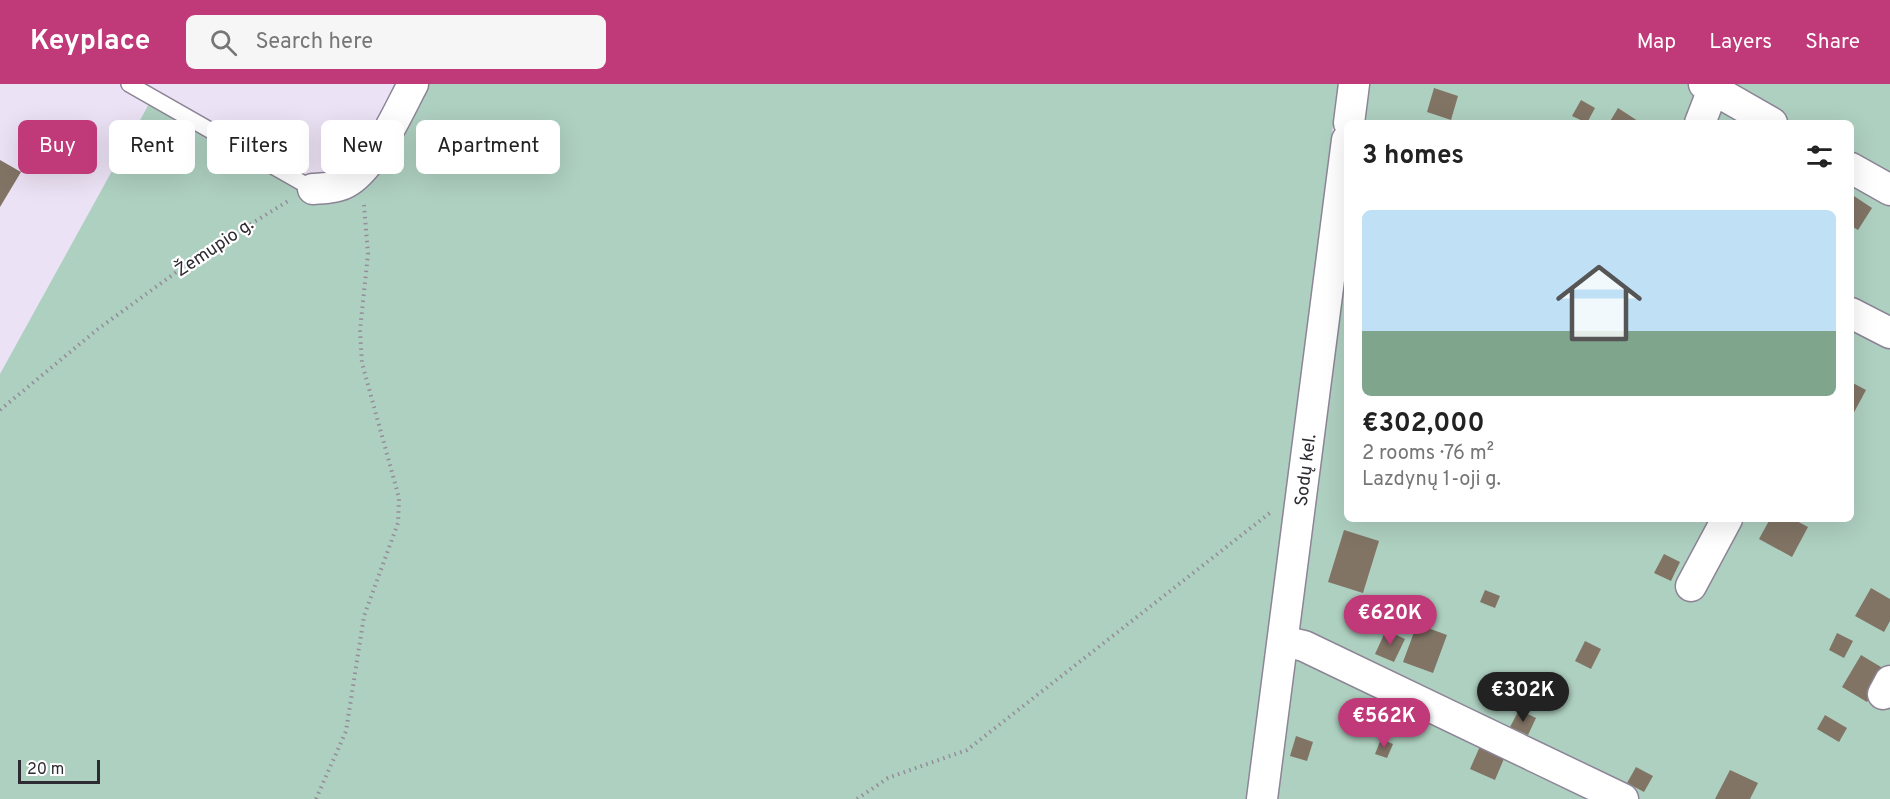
<!DOCTYPE html>
<meta charset="utf-8">
<style>
body{margin:0;font-family:Overpass,sans-serif;background:#f6f6f6;color:#222;height:100vh;display:flex;flex-direction:column;font-size:22px;white-space:nowrap}
*{box-sizing:border-box;margin:0}
p{font-size:20px;color:#767676}
.icon{flex:none;width:33px;height:33px;fill:none;stroke:currentColor;stroke-width:2;stroke-linecap:round;stroke-linejoin:round}
.map{position:relative;flex:1;overflow:hidden}
.side{position:absolute;left:1344px;top:36px;width:510px;height:402px;display:flex;flex-direction:column;background:#fff;border-radius:9px;box-shadow:0 6px 24px #0002}
.side>*{flex:none}
.banner{position:absolute;left:18px;top:36px;width:570px;height:54px;display:flex;gap:12px}
.scale{position:absolute;left:18px;bottom:15px;width:82px;box-sizing:border-box;padding-left:6px;border:3px solid #2e2a31;border-top:0;font-size:16px;line-height:21px;white-space:nowrap;color:#2e2a31;-webkit-text-stroke:4px #fff;paint-order:stroke}
.price{position:absolute;translate:-50% -51px;padding:0 14px;border-radius:21px;background:#c03979;color:#fff;font-size:20px;line-height:39px;filter:drop-shadow(0 2px 3px #0008)}
.price::after{content:'';position:absolute;left:50%;top:36px;width:18px;height:14px;margin-left:-9px;background:inherit;clip-path:polygon(0 0,100% 0,50% 100%)}
.price.current{background:#222;color:#fff}
ul{padding:0;list-style:none}
li{display:grid;align-content:center;gap:12px;height:318px;padding:0 18px}
li span{display:grid;place-items:center;height:186px;border-radius:9px;color:#555}
li>.icon{margin-inline-start:auto}
span .icon{width:108px;height:108px;fill:#fffc;stroke-width:1}
li b{font-size:26px}
h2{display:flex;justify-content:space-between;align-items:center;height:72px;padding:0 18px;font-size:26px}
.pill{padding:0 21px;border-radius:9px;background:#fff;box-shadow:0 6px 24px #0002;font-size:21px;line-height:54px}
.pill.current{background:#c03979;color:#fff}
header{display:flex;align-items:center;gap:36px;box-sizing:border-box;height:84px;padding:0 30px;background:#c03979;color:#fff}
header strong{font-size:28px}
nav{display:flex;gap:33px;margin-inline-start:auto;font-size:21px}
.search{width:420px;height:54px;background:#f6f6f6;display:flex;align-items:center;gap:15px;box-sizing:border-box;padding:0 21px;border-radius:9px;color:#767676;font-size:22px}
.map>svg:first-child{display:block}
.green{fill:#aed0c0}
.building{fill:#817465}
.lines{fill:none;stroke-linecap:round;stroke-linejoin:round}
.service-casing{stroke:#8d8496;stroke-width:18}
.minor-casing{stroke:#8d8496;stroke-width:33}
.path{stroke:#948c9a;stroke-width:4;stroke-dasharray:1.5 4.5;stroke-linecap:butt}
.service{stroke:#fff;stroke-width:15}
.minor{stroke:#fff;stroke-width:30}
.labels{text-anchor:middle;stroke-width:4.5;stroke-linejoin:round;paint-order:stroke}
.street-label{font-size:18px;fill:#2e2a31;stroke:#fff}
</style>
<header>
<strong>Keyplace</strong>
<div class="search"><svg class="icon" aria-label="search" viewBox="0 0 24 24"><circle cx="10" cy="10" r="6"/><path d="M15 15l6 6"/></svg>Search here</div>
<nav><a>Map</a><a>Layers</a><a>Share</a></nav>
</header>
<div class="map">
<svg width="1890" height="715" viewBox="0 0 1890 715">
<rect width="100%" height="100%" fill="#ece2f5"/>
<path class="green" d="M428,0H1338L1294,360L1347,143V435H1851V39H1361L1366,0H1890V715H0V290L150,18L318,118L352,113L388,81Z"/>
<path class="building" d="M1434,4L1458,12L1451,36L1427,28Z
M1581,16L1595,24L1587,39L1572,32Z
M1618,24L1638,37L1637,39H1609Z
M0,76L21,88L0,123Z
M1851,110L1872,124L1858,146L1851,142Z
M1851,298L1866,306L1851,334Z
M1770,435H1793L1808,443L1792,473L1759,455Z
M1344,446L1379,457L1363,509L1328,498Z
M1664,470L1680,478L1671,497L1654,489Z
M1871,504L1890,515V537L1884,548L1855,532Z
M1485,506L1500,512L1495,524L1480,518Z
M1417,540L1447,551L1433,589L1403,578Z
M1386,546L1405,555L1394,578L1375,570Z
M1837,549L1853,557L1844,574L1829,566Z
M1585,557L1601,565L1591,585L1575,577Z
M1861,571L1886,586L1867,618L1842,603Z
M1519,626L1536,634L1528,651L1510,643Z
M1825,631L1847,644L1839,658L1817,645Z
M1296,652L1313,658L1307,677L1290,672Z
M1381,655L1393,660L1387,674L1375,670Z
M1481,660L1506,670L1495,696L1470,685Z
M1636,683L1653,692L1644,708L1627,699Z
M1730,686L1758,699L1750,715H1715Z"/>
<g class="lines">
<defs>
<path id="service" d="M129,0L313,105"/>
<path id="minor" d="M1704,0L1772,39
M1349,39L1354,0
M1700,39L1715,0
M1851,84L1890,106
M313,105C325,104 339,104 349,97C376,79 398,28 413,0
M1851,229L1890,249
M1691,502L1727,435
M1283,557L1304,562L1623,715
M1883,610L1890,597
M1262,715L1347,56"/>
</defs>
<use href="#service" class="service-casing"/>
<use href="#minor" class="minor-casing"/>
<path class="path" d="M0,326L98,245L193,176L288,117
M316,715L346,647L364,532L398,439L399,414L362,279L360,246L368,170L364,121
M857,715L888,694L967,666L1271,428"/>
<use href="#service" class="service"/>
<use href="#minor" class="minor"/>
</g>
<g class="labels">
<g class="street-label">
<text transform="translate(214 163) rotate(-34)" y="6">Žemupio g.</text>
<text transform="translate(1305 386) rotate(-83)" y="6">Sodų kel.</text>
</g>
</g>
</svg>
<div class="scale">20 m</div>
<b class="price" style="left:1390px;top:562px">€620K</b>
<b class="price current" style="left:1523px;top:639px">€302K</b>
<b class="price" style="left:1384px;top:665px">€562K</b>
<div class="banner">
<a class="pill current">Buy</a>
<a class="pill">Rent</a>
<a class="pill">Filters</a>
<a class="pill">New</a>
<a class="pill">Apartment</a>
</div>
<section class="side">
<h2>3 homes<svg class="icon" aria-label="filters" viewBox="0 0 24 24"><path d="M4 7h16M4 17h16"/><circle cx="9" cy="7" r="2"/><circle cx="15" cy="17" r="2"/></svg></h2>
<ul>
<li><span style="background:linear-gradient(#bfe0f5 65%,#7fa58c 0)"><svg class="icon" aria-label="home" viewBox="0 0 24 24"><path d="M3 11l9-7 9 7M6 9v11h12V9"/></svg></span><div><b>€302,000</b><p>2 rooms · 76 m²</p><p>Lazdynų 1-oji g.</p></div></li>
</ul>
</section>
</div>
